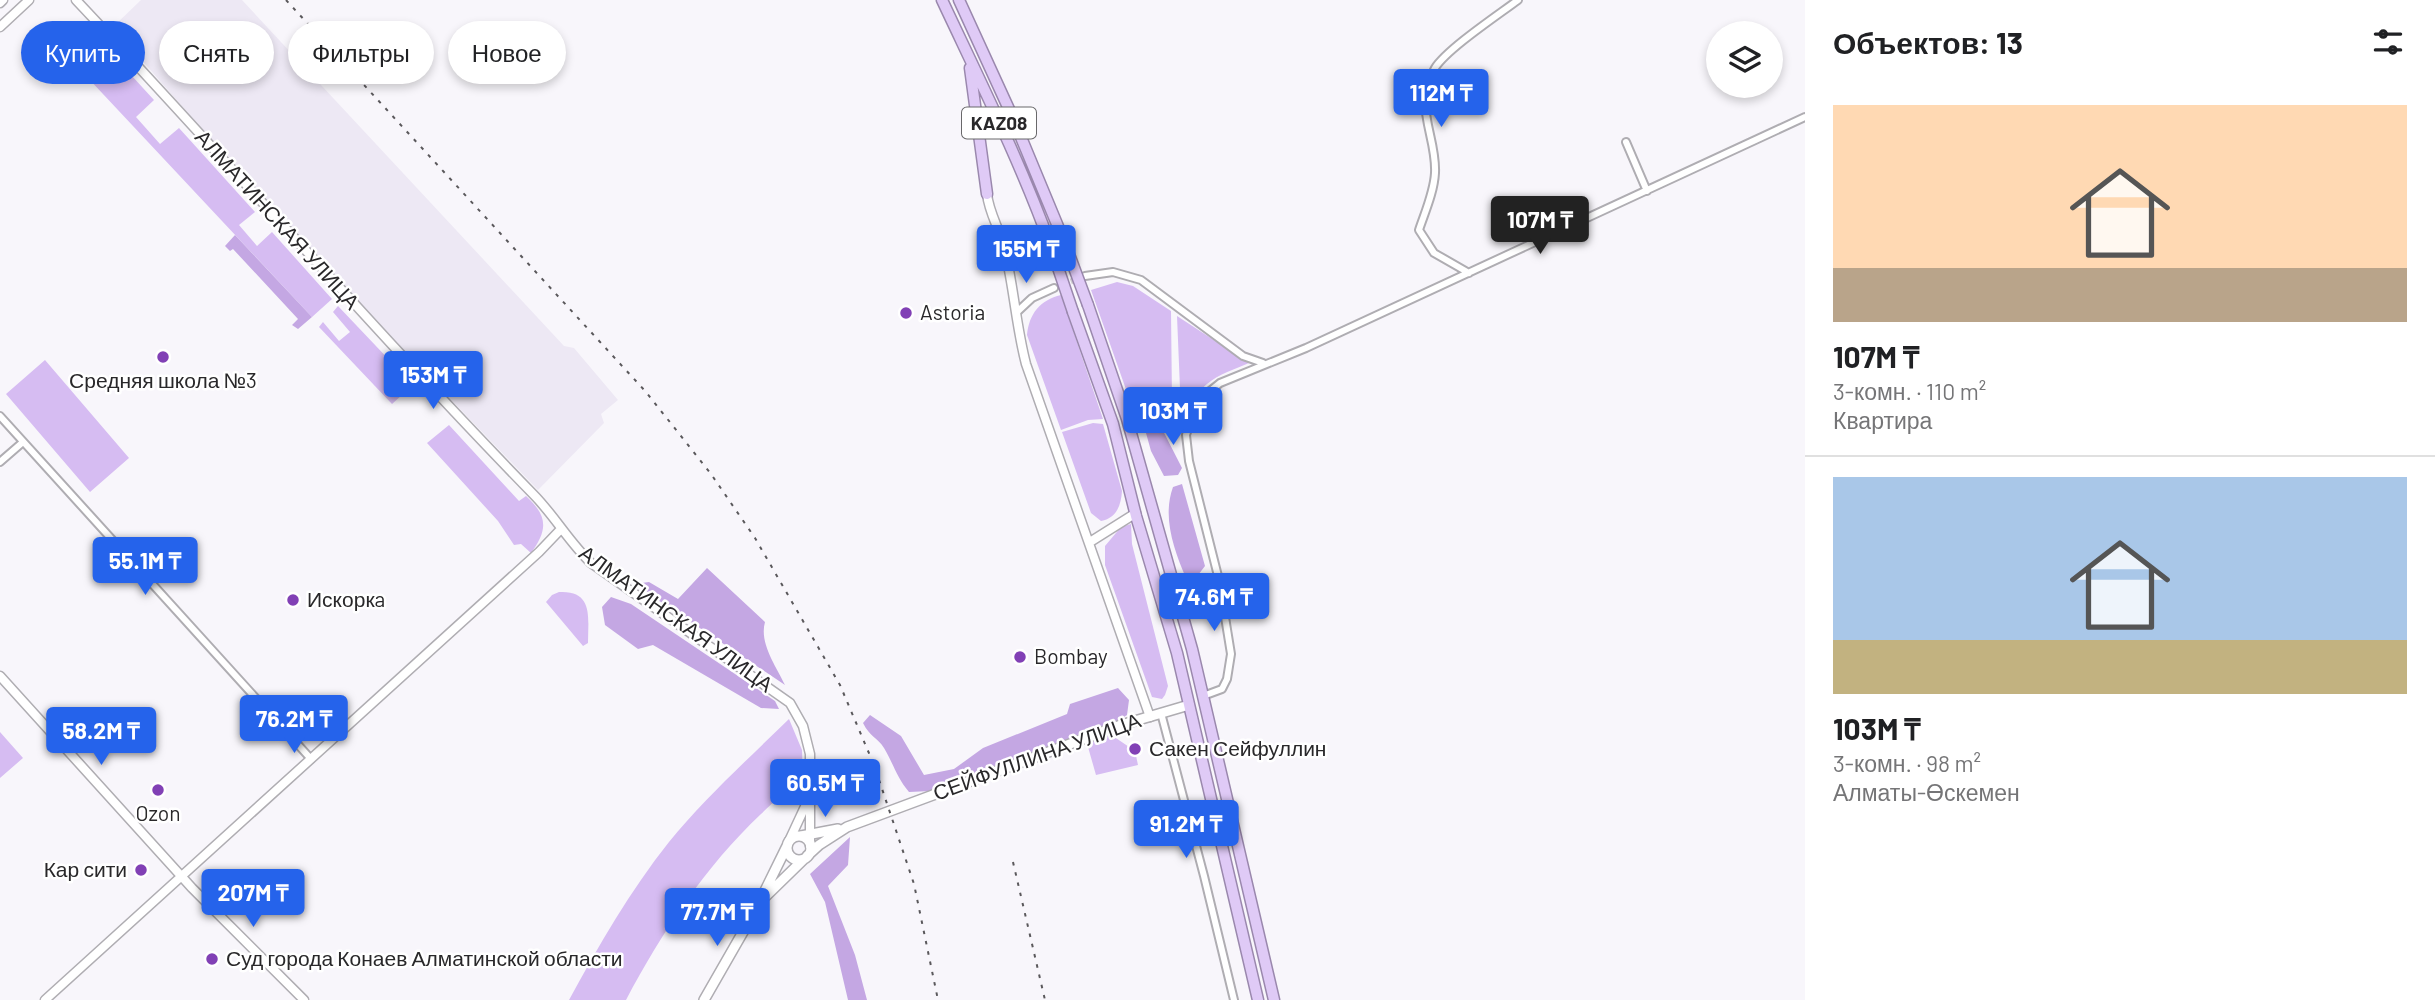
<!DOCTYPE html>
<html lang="ru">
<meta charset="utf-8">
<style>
body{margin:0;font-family:Barlow,sans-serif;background:#f2f2f2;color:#202124;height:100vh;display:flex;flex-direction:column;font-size:26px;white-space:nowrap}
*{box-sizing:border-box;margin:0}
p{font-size:23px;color:#757577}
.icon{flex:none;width:38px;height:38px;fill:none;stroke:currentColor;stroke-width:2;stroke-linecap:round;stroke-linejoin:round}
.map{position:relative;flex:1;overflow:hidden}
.drawer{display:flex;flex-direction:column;background:#fff;width:630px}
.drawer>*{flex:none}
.banner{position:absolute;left:21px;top:21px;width:665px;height:63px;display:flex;gap:14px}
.fabs{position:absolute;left:1706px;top:21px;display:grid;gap:14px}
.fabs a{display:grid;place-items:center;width:77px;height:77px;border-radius:50%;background:#fff;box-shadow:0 4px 10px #0003;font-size:35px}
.price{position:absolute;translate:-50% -60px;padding:0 16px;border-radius:7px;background:#2563eb;color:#fff;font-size:23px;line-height:46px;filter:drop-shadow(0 2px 4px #0008)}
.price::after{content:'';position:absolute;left:50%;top:42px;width:21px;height:16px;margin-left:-10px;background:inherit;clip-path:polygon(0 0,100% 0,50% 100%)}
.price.on{background:#222;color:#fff}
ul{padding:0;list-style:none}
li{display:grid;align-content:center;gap:14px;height:371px;padding:0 28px}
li+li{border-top:2px solid #e0e0e0}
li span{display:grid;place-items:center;height:217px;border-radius:0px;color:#555}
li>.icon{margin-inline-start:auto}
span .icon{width:126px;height:126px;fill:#fffc;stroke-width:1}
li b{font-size:30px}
h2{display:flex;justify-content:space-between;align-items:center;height:84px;padding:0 28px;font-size:30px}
.pill{padding:0 24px;border-radius:32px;background:#fff;box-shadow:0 4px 10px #0003;font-size:24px;line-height:63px}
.pill.on{background:#2563eb;color:#fff}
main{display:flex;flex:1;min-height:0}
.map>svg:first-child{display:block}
.built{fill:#ede8f4}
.green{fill:#d6bcf2}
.forest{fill:#c4a7e3}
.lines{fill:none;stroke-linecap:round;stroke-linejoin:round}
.minor-tunnel{stroke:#cfcdd1;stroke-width:6;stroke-dasharray:6 3;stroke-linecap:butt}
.minor-casing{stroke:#afadb2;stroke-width:10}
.tertiary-casing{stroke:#afadb2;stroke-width:11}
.secondary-casing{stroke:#afadb2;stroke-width:12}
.trunk-casing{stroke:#9a88ad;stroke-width:13}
.minor{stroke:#fff;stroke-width:6}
.tertiary{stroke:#fff;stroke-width:8}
.secondary{stroke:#fff;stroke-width:9}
.trunk{stroke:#dfcaf6;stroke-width:10}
.rail{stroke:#5a585b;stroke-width:2;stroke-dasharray:3.5 7;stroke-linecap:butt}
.trunk-bridge-casing{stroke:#9a88ad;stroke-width:13;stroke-linecap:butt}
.trunk-bridge{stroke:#dfcaf6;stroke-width:10}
.poi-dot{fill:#8140b5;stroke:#fff;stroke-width:2.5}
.labels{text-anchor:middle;stroke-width:5;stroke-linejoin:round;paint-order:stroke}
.shield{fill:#fff;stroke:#69686a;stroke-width:2}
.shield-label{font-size:19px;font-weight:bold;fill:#29282a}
.street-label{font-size:21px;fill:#29282a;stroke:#fff}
.poi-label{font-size:21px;fill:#29282a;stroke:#fff;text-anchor:start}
</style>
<main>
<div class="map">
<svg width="1805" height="1000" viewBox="0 0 1805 1000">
<rect width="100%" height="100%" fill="#f8f6fb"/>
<path class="built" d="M141,0H242L564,346L574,348L618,400L601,414L604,423L538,490L357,302L345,294L113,27Z"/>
<path class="green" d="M88,28L154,100L136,117L160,144L179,128L255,212L239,225L257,246L272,232L332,299L312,317L88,78L100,63L78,40Z
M1117,282L1133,286L1171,311L1172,401L1159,409L1138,408L1129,398L1091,290Z
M1061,295L1103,419L1088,420L1061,430L1027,335C1029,314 1040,300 1061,295Z
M338,306L413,385L392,404L319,327L323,322L339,341L350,332L333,312Z
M1177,316L1249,363C1235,369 1219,374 1207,384C1197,392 1193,408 1181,413Z
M45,360L129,458L90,492L6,394Z
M1093,423L1103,424L1122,491C1121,505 1117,518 1101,521L1091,513L1062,432Z
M449,425L519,501L526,496C548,516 548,530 531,553L521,544L514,545L498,521L427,443Z
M1131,524L1132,544L1168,686L1165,695L1162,699L1152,697L1105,565V546L1121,527Z
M559,592C594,590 588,618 588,643L583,646L546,602L552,595Z
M789,719L802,750L803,781C787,788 774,802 761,814C705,867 662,932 626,1000H569C599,945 630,891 669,842C705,798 748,759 789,719Z
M0,732L23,758L0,778Z
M1110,734L1135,751L1138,765L1096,775L1088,747L1089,742Z"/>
<path class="forest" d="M235,235L312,317L298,329L292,325L298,319L233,249L230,251L225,246Z
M1157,419L1182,468L1178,475L1164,476L1151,451L1146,433Z
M1182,484L1205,566L1195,579L1186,578C1174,550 1162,517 1173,487Z
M707,568L765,622C759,643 776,666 785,685L634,584L649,582L678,599Z
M1213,591V611H1194L1190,598L1195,593Z
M611,597L631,604L775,701L779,709L761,708L653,645L638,649L605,625L602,607Z
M1118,688L1129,700L1127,715L1115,723L931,791L909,792C897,778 893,763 884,748C877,737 870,737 863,723L870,715L901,736L924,775L954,769L983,748L1067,714L1070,704Z
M850,837L848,865L828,886L855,955L867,1000H848L825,902L810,874Z"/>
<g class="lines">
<path class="minor-tunnel" d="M1054,288L1080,278"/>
<defs>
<path id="minor" d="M1626,142L1647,191
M1469,273L1434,253L1419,230C1425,212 1434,192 1435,173C1437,136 1412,106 1435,68C1447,49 1498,15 1518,0
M1085,276L1113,272L1141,280L1243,356L1263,363
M1017,312L1032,298L1054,288
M0,416L311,759
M0,462L23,442
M1203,696L1222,689L1227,679L1231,654L1219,580L1189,461L1186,435L1193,413L1205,395L1220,383L1306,348L1805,117
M1161,713L1204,876L1234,1000"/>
<path id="tertiary" d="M76,0C230,163 376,333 533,494C554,515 569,542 591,563L790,703L803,726L810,754V846
M0,3L3,0
M0,27L29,0
M987,194C989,214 1001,231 1005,251C1014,288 1016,326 1026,364L1150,717
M1090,542L1136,513
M0,676L192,888L304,1000
M789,841L809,798
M45,1000L539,552L561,529"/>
<path id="secondary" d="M801,836L838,829
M787 848a12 12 0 1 1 24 0a12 12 0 1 1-24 0Z
M807,856L819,845L847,827L1121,725L1189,705
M766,896L804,859
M704,1000L755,911L787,846"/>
<path id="trunk" d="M942,0C980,81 1021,163 1051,247
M959,0L1013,118L1064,241
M970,68L987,194
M1088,305L1127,419L1192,649L1274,1000
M1073,312L1113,424L1136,516L1177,653L1258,1000"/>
</defs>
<use href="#minor" class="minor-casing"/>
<use href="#tertiary" class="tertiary-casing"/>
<use href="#secondary" class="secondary-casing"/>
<use href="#trunk" class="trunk-casing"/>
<use href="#minor" class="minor"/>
<use href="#tertiary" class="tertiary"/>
<use href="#secondary" class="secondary"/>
<use href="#trunk" class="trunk"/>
<path class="rail" d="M286,0L646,392L711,474L755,538L840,685L874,765L914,884L938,1000
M1013,862L1045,1000"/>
<defs>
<path id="trunk-bridge" d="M1064,241L1088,305
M1051,247L1073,312"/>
</defs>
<use href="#trunk-bridge" class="trunk-bridge-casing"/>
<use href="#trunk-bridge" class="trunk-bridge"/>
</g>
<g class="poi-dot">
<circle cx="906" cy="313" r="7"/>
<circle cx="163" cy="357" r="7"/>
<circle cx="293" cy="600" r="7"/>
<circle cx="1020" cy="657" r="7"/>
<circle cx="1135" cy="749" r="7"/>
<circle cx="158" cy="790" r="7"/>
<circle cx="141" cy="870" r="7"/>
<circle cx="212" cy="959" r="7"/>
</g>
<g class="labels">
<rect class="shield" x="962" y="107.5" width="74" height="31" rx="5"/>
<g class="shield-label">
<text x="999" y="130">KAZ08</text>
</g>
<g class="street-label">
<text transform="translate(277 220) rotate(48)" y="7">АЛМАТИНСКАЯ УЛИЦА</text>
<text transform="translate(676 619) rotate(36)" y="7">АЛМАТИНСКАЯ УЛИЦА</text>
<text transform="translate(1037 757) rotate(-20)" y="7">СЕЙФУЛЛИНА УЛИЦА</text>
</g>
<g class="poi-label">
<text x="920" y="320">Astoria</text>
<text x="163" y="388" text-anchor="middle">Средняя школа №3</text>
<text x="307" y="607">Искоркa</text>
<text x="1034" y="664">Bombay</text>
<text x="1149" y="756">Сакен Сейфуллин</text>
<text x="158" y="821" text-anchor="middle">Ozon</text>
<text x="127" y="877" text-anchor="end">Кар сити</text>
<text x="226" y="966">Суд города Конаев Алматинской области</text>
</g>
</g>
</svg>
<div class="fabs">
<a><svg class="icon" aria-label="layers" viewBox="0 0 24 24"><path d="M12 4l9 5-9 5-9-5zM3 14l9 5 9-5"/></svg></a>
</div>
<b class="price" style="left:1441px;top:129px">112M ₸</b>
<b class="price on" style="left:1540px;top:256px">107M ₸</b>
<b class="price" style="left:1026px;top:285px">155M ₸</b>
<b class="price" style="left:433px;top:411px">153M ₸</b>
<b class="price" style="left:1173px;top:447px">103M ₸</b>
<b class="price" style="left:145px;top:597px">55.1M ₸</b>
<b class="price" style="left:1214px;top:633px">74.6M ₸</b>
<b class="price" style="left:294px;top:755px">76.2M ₸</b>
<b class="price" style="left:101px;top:767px">58.2M ₸</b>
<b class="price" style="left:825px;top:819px">60.5M ₸</b>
<b class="price" style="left:1186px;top:860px">91.2M ₸</b>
<b class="price" style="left:253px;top:929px">207M ₸</b>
<b class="price" style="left:717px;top:948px">77.7M ₸</b>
<div class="banner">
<a class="pill on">Купить</a>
<a class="pill">Снять</a>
<a class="pill">Фильтры</a>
<a class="pill">Новое</a>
</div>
</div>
<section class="drawer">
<h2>Объектов: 13<svg class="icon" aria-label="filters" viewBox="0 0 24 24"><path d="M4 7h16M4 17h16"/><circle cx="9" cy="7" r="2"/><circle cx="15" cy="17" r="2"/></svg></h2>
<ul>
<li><span style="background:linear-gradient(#ffd9b3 75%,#b9a48a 0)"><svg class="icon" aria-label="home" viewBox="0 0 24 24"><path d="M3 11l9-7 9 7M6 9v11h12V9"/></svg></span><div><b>107M ₸</b><p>3-комн. · 110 m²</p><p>Квартира</p></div></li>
<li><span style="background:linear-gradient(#a9c7e8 75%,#c2b280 0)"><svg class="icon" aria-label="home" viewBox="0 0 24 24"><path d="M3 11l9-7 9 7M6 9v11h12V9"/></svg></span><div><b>103M ₸</b><p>3-комн. · 98 m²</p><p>Алматы-Өскемен</p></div></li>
</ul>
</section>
</main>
